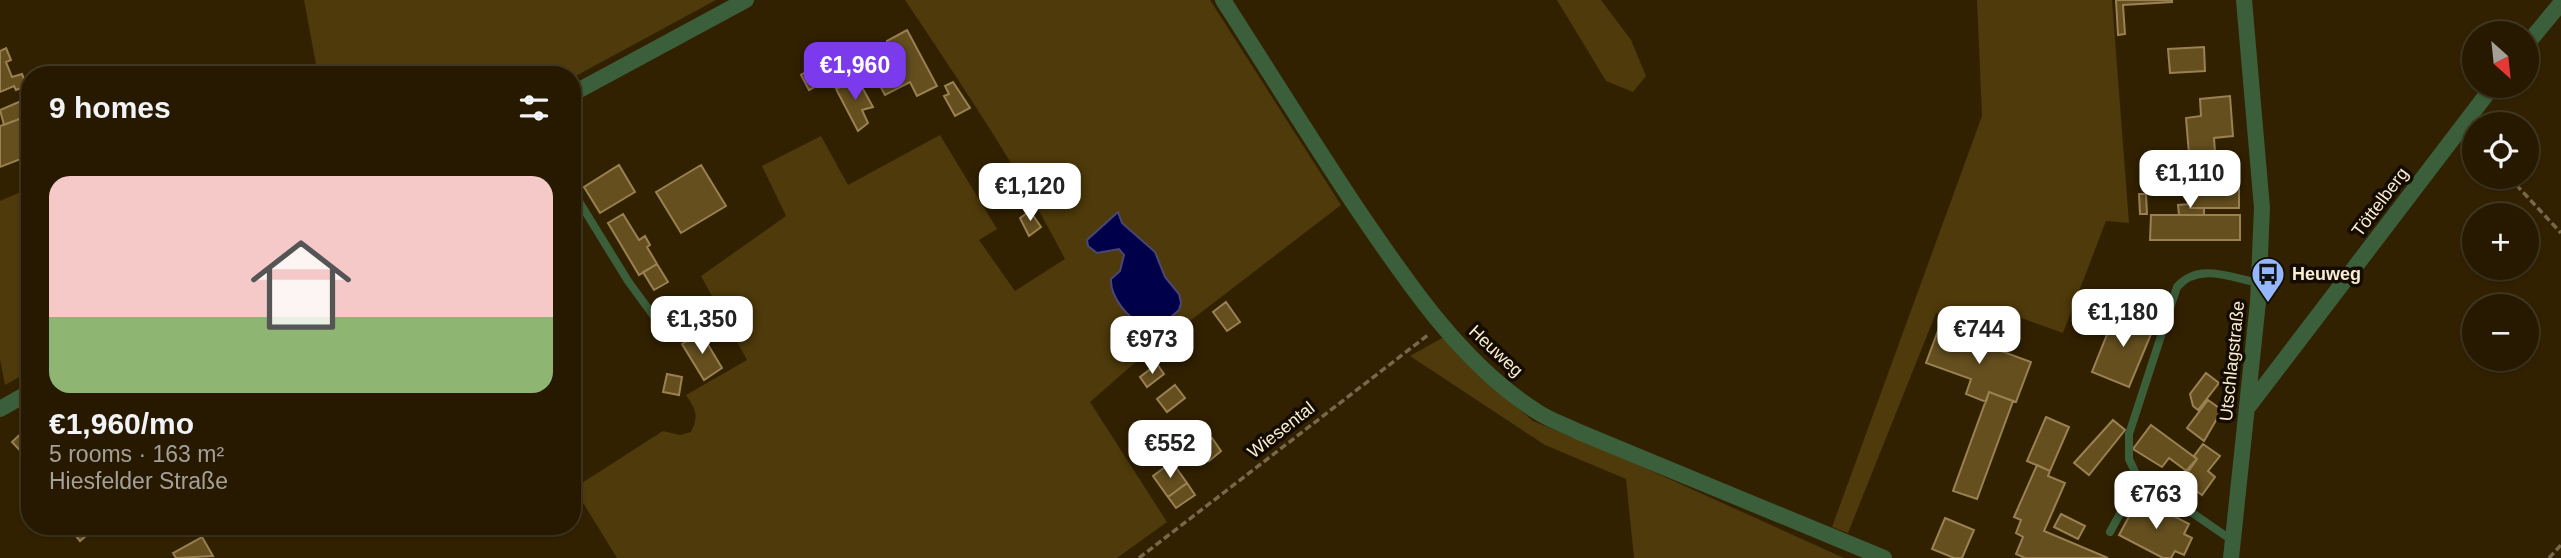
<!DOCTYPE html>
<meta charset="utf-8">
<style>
body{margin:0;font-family:Arial,sans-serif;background:#2e220a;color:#f1f3f6;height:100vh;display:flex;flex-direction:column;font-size:26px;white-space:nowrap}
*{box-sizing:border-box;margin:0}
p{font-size:23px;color:#a4a099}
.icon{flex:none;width:38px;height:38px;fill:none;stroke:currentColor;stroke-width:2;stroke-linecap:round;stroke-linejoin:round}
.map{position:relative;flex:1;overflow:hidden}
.sheet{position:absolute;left:21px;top:66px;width:560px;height:469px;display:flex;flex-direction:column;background:#261900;border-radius:28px;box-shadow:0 2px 5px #0004,0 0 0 2px #423822}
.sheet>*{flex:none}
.needle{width:46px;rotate:153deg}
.tools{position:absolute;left:2462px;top:21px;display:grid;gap:14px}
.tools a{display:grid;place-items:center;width:77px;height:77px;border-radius:50%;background:#261900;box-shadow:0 2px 5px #0004,0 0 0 2px #423822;font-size:35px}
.price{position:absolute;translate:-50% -60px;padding:0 16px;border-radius:14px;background:#fff;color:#222;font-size:23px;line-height:46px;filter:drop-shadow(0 2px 4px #0008)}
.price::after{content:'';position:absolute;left:50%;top:42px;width:21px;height:16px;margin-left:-10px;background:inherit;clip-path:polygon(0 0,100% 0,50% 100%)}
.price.current{background:#7c3aed;color:#fff}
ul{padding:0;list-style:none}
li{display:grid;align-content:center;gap:14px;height:371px;padding:0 28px}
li+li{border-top:2px solid #423822}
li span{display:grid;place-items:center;height:217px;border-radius:21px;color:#555}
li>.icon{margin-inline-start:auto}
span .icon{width:126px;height:126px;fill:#fffc;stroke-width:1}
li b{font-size:30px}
h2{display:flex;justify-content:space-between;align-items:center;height:84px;padding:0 28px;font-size:30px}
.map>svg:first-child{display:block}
.green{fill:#4e3a0a;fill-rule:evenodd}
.water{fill:#00004a;stroke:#4b4773;stroke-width:2}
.building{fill:#654f1f;stroke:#998151;stroke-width:2}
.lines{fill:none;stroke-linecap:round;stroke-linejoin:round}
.path{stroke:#78684a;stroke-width:3.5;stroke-dasharray:7 3.5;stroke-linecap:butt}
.service{stroke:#3b5f3a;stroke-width:8}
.minor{stroke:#3b5f3a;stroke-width:16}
.labels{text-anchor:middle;stroke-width:7;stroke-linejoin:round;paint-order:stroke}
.street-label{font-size:18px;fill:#faedd4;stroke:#150c00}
.poi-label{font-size:18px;font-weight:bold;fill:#faedd4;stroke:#150c00;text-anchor:start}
</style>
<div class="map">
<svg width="2561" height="558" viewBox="0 0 2561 558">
<rect width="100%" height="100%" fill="#322100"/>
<path class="green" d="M304,0H716L572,78V75H318Z
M905,0H1210L1341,205L1130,367L1090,402L1167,522L1117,558H617L574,488L663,431L680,435L691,432C699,415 696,410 686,395L747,360L701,276L786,216L762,166L821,136L848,185L940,135L997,229L979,240L1015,291L1065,259C1018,168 962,85 905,0ZM1122,223L1155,252L1165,277L1179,295L1162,321C1157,322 1150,325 1146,326C1130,327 1118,299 1111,289C1115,277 1122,270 1125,259L1119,249H1105Z
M1557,0H1601L1631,40L1646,76L1633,92L1606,81Z
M1977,0H2112L2129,223L2106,221L2063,333L2010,314L1998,340L1936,313L1848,533L1832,527L1982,116Z
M30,188V371L5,385L0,359V201Z
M1444,337L1498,391L1533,421L1634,463L1844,558H1634L1626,479L1545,445L1410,356Z"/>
<path class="water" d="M1118,212L1122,223L1155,252L1165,277L1179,294L1181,303L1179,310L1171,317L1145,326C1128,319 1110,297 1111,279L1120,271L1124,255L1119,249L1097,253L1088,246L1087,240Z"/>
<path class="building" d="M2116,0H2172V2L2123,5L2125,34L2118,35Z
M907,30L937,86L917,96L910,82L885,95L874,75L898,62L887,41Z
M2204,47L2205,71L2170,73L2168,49Z
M6,48L11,60L6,62L12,77L22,74L27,86L16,90L14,86L0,92V51Z
M815,67L823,82L809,90L801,75Z
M857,78L873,107L862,110L868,123L858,131L836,89Z
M953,82L970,108L955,116L944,96L949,94L945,86Z
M2230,96L2233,136L2214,138L2215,152L2189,154L2186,118L2201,116L2200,99Z
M26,99L30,115L4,125L0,110Z
M22,118L30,138V161L25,163L23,158L0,167V126Z
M619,165L635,192L600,213L584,187Z
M701,165L726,206L681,233L656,192Z
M2190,176H2239V208H2190Z
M2139,194H2146L2147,214H2140Z
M2190,204V208H2204V215H2179L2178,205Z
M1030,211L1041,227L1029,236L1020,218Z
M623,214L639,240L645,236L650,245L647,247L657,264L639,275L608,223Z
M2151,215H2240V240H2150Z
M657,264L668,282L654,290L643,272Z
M1226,302L1240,322L1227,331L1213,312Z
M2116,312L2154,327L2129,387L2092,372Z
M1939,328L2031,362L2016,402L1989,392L1986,402L1966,394L1971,379L1926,363Z
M701,333L722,368L704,380L682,344Z
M1157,364L1164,374L1147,387L1140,377Z
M2206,373L2219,383L2198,410L2193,406L2190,394Z
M667,374L682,377L679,395L663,392Z
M1175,385L1185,398L1167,412L1157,399Z
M1989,392L2013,401L1977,499L1953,491Z
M2208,400L2222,410L2204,441L2187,428Z
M2046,417L2069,427L2050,471L2027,461Z
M2113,420L2125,430L2089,475L2074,463Z
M30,425V461L12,442Z
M2151,425L2197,459L2188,472L2169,458L2162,467L2133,449Z
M1193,429L1203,442L1187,454L1177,441Z
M1212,438L1221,451L1209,461L1199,448Z
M2203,444L2220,456L2208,471L2215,477L2202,495L2179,478L2197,459L2194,456Z
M1172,462L1187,483L1168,497L1153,476Z
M2037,465L2050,471L2048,476L2065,483L2044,531L2108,558H2025L2016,554L2023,537L2016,533L2021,520L2014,517Z
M1187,483L1195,495L1176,508L1168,497Z
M2139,498L2189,524L2184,534L2192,538L2184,555L2175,551L2171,558H2163L2119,535Z
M2061,514L2085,526L2078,539L2054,527Z
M1945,518L1974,530L1962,558H1954L1932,549Z
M76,527H81L87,535L80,541L71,530Z
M202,537L213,556L176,558L173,553Z"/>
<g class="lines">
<path class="path" d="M2509,177L2561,233
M1139,558L1428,335
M2549,558L2561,545"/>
<path class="service" d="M572,190L628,281L666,333
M2110,532L2140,477
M2233,541L2136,474L2129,459V434L2177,287C2199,262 2231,278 2259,283"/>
<path class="minor" d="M1223,0C1268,70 1312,141 1358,210C1407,282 1461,363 1536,411C1549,420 1565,425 1579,432L1884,558
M2527,44L2561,3
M572,94L746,0
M2249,406L2493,86
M0,409L30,392
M2231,558L2258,302L2262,208L2244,0"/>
</g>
<defs>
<symbol id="bus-pin" viewBox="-11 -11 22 30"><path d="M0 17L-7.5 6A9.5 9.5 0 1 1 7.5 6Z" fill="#94b7fd" stroke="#150c00"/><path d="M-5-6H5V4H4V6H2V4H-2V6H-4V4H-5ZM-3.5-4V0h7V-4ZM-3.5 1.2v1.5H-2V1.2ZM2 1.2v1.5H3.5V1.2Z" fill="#111"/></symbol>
</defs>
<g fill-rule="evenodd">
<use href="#bus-pin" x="2249" y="255" width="38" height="52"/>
</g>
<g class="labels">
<g class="street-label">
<text transform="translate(2380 202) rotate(-53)" y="6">Töttelberg</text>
<text transform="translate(1496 351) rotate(43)" y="6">Heuweg</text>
<text transform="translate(2232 361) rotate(-84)" y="6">Utschlagstraße</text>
<text transform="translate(1281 430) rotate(-38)" y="6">Wiesental</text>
</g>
<g class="poi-label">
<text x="2292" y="280">Heuweg</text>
</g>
</g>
</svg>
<div class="tools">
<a><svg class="needle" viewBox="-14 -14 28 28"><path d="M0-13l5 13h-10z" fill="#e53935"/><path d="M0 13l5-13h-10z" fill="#a4a099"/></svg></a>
<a><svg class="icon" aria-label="locate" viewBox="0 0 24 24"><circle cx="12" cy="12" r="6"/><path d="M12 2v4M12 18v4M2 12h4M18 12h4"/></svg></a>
<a>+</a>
<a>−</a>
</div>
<b class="price current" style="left:855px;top:102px">€1,960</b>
<b class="price" style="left:2190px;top:210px">€1,110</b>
<b class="price" style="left:1030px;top:223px">€1,120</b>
<b class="price" style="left:2123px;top:349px">€1,180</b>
<b class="price" style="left:702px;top:356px">€1,350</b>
<b class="price" style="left:1979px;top:366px">€744</b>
<b class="price" style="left:1152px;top:376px">€973</b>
<b class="price" style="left:1170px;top:480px">€552</b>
<b class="price" style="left:2156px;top:531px">€763</b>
<section class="sheet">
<h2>9 homes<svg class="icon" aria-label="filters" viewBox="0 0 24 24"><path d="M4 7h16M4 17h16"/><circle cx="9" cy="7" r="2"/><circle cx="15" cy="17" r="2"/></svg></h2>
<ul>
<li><span style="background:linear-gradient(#f6c9c9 65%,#8fb573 0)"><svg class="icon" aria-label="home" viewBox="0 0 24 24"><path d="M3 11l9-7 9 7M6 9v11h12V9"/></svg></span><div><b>€1,960/mo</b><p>5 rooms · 163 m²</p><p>Hiesfelder Straße</p></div></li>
</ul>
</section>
</div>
